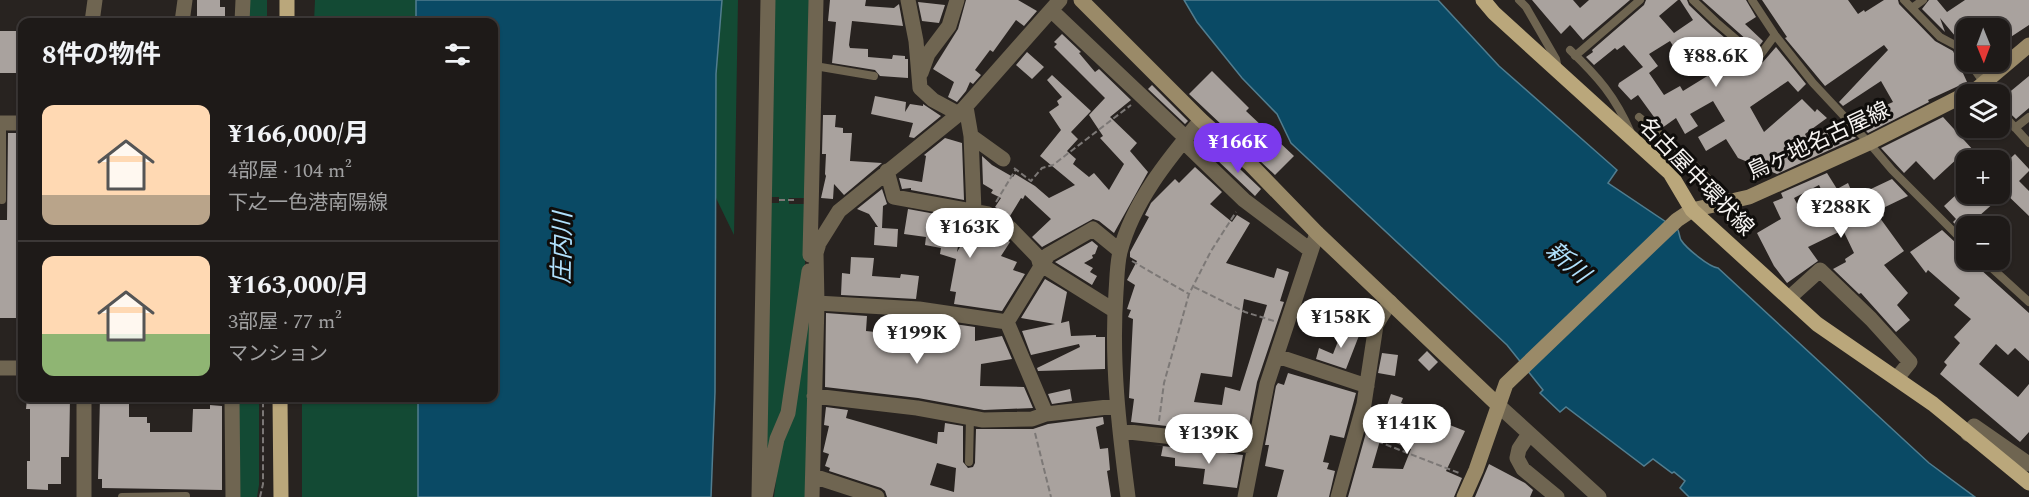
<!DOCTYPE html>
<html lang="ja">
<meta charset="utf-8">
<style>
body{margin:0;font-family:Spectral,"Noto Sans JP",serif;background:#262321;color:#f1f3f6;height:100vh;display:flex;flex-direction:column;font-size:22px;white-space:nowrap}
*{box-sizing:border-box;margin:0}
p{font-size:20px;color:#a1a1a2}
.icon{flex:none;width:33px;height:33px;fill:none;stroke:currentColor;stroke-width:2;stroke-linecap:round;stroke-linejoin:round}
.map{position:relative;flex:1;overflow:hidden}
.sheet{position:absolute;left:18px;top:18px;width:480px;height:384px;display:flex;flex-direction:column;background:#1e1a18;border-radius:12px;box-shadow:0 2px 4px #0004,0 0 0 2px #3c3837}
.sheet>*{flex:none}
.needle{width:39px;rotate:179deg}
.tools{position:absolute;left:1956px;top:18px;display:grid;gap:12px}
.tools a{display:grid;place-items:center;width:54px;height:54px;border-radius:12px;background:#1e1a18;box-shadow:0 2px 4px #0004,0 0 0 2px #3c3837;font-size:30px}
.price{position:absolute;translate:-50% -51px;padding:0 14px;border-radius:21px;background:#fff;color:#222;font-size:20px;line-height:39px;filter:drop-shadow(0 2px 3px #0008)}
.price::after{content:'';position:absolute;left:50%;top:36px;width:18px;height:14px;margin-left:-9px;background:inherit;clip-path:polygon(0 0,100% 0,50% 100%)}
.price.active{background:#7c3aed;color:#fff}
ul{padding:0;list-style:none}
li{display:flex;align-items:center;gap:18px;height:150px;padding:0 24px}
li+li{border-top:2px solid #3c3837}
li span{display:grid;place-items:center;flex:none;width:168px;height:120px;border-radius:12px;color:#555}
li>.icon{margin-inline-start:auto}
span .icon{width:72px;height:72px;fill:#fffc;stroke-width:1}
li b{font-size:26px}
h2{display:flex;justify-content:space-between;align-items:center;height:72px;padding:0 24px;font-size:26px}
.map>svg:first-child{display:block}
.green{fill:#134a34}
.water{fill:#0a4a65;stroke:#517d8f;stroke-width:1.5}
.building{fill:#a9a29e;fill-rule:evenodd}
.lines{fill:none;stroke-linecap:round;stroke-linejoin:round}
.path{stroke:#7c7876;stroke-width:2;stroke-dasharray:6 3;stroke-linecap:butt}
.lane{stroke:#6f6551;stroke-width:8}
.street{stroke:#6f6551;stroke-width:15}
.secondary{stroke:#9a8a68;stroke-width:15}
.primary{stroke:#baa77b;stroke-width:15}
.labels{text-anchor:middle;stroke-width:6;stroke-linejoin:round;paint-order:stroke}
.street-label{font-size:22px;fill:#f6f3f1;stroke:#0f0d0b}
.water-label{font-size:24px;font-style:italic;fill:#b1e1fd;stroke:#0f0d0b}
</style>
<div class="map">
<svg width="2029" height="497" viewBox="0 0 2029 497">
<rect width="100%" height="100%" fill="#282320"/>
<path class="green" d="M245,0H267V22H245Z
M315,0H416V22H314Z
M722,0H738L734,235L716,198V74Z
M774,0H809L805,198H789V204H805V271L784,412L766,486L770,203H779V197H770Z
M811,294L805,497H774L781,440Z
M235,398H259V485L257,497H235Z
M302,398H418V497H302Z"/>
<path class="water" d="M416,0H722L716,74L715,392L711,497H418V398H494V22H416Z
M1184,0H1438L1499,66L1617,170L1608,183L1678,230C1679,232 1680,239 1681,240C1686,248 1709,267 1718,268L1929,463L1975,497H1689L1680,488L1685,481L1674,472L1672,473L1653,459L1644,466L1566,407L1560,412L1540,393L1543,390L1507,345L1291,143L1277,114L1242,78L1197,22Z"/>
<path class="building" d="M197,0H220V7H225V22H197Z
M830,0H866L865,6L894,8L899,4L903,26L852,21L849,45L850,48L868,49V57L892,59L893,55L905,56V59H908V78L880,76L875,70L832,63L836,22L828,21Z
M966,0H1018L1037,11L1024,26L1016,20L993,52L990,50L975,70L981,75L973,84L970,82L966,91L957,102L948,97L954,82L933,69L958,29Z
M1532,0H1573L1580,8L1589,0H1630L1583,40L1570,25L1561,34Z
M1646,0H1678L1659,16L1674,33L1693,20L1680,0H1687L1689,5L1712,27L1756,64L1763,62L1776,47L1806,84L1798,92L1788,81L1750,107L1764,132L1802,99L1815,112L1817,109L1827,118L1805,134L1808,140L1843,124L1856,138L1777,174L1738,158L1726,139L1706,151L1698,137L1725,121L1713,101L1690,114L1698,126L1685,134L1676,118L1662,128L1638,95L1631,100L1618,86L1619,83L1643,67L1624,45L1617,50L1615,48L1594,65L1586,57L1593,52L1592,50L1644,5ZM1670,41L1677,52L1688,45L1709,75L1683,91L1680,86L1664,95L1649,73L1658,66L1649,54Z
M1702,0H1746L1756,17L1745,24L1763,41L1757,49Z
M1762,0H1848L1858,14L1864,10L1865,12L1884,0H1898L1899,4L1935,41L1953,51L1967,82L1928,100L1929,102L1868,133L1855,119L1893,102L1881,81L1843,106L1839,102L1888,50L1884,45L1825,86L1785,38L1787,37Z
M1929,0H1937L1947,12L1965,0H2029V25L2000,44V28H1966V49L1940,18L1945,32L1922,9Z
M918,2L945,5L939,23L922,21Z
M0,31H22V73H0Z
M1062,34L1081,52L1079,53L1095,72L1099,69L1131,100L1110,117L1137,143L1130,151L1148,172L1114,233L1099,221L1093,219L1042,247L1032,237L1051,219L1025,195L1023,199L1021,198L1010,216L995,207L1001,198L991,193L993,190L983,184L982,156L992,165L1013,177L1015,174L1035,186L1049,198L1075,185L1040,156L1061,130L1049,112L1059,105L1057,101L1062,97L1047,80L1052,75L1091,111L1071,132L1078,139L1067,151L1076,159L1073,164L1089,177L1094,173L1109,190L1124,164L1100,138L1103,136L1089,115L1105,98L1054,47L1057,44L1054,42Z
M1027,52L1044,67L1032,79L1016,65Z
M1212,71L1249,108L1246,111L1294,156L1275,175L1189,94Z
M2029,76V108L2016,119L2000,104V100Z
M1152,85L1188,121L1185,124L1148,89Z
M875,96L906,102L905,112L910,104L923,106V104L941,116L914,138L909,137L913,123L871,114Z
M823,115H836L835,127L843,128V133H852L850,161L882,163L844,195L834,184L833,199L821,198L826,176L825,174L826,154H822Z
M1943,117L1974,151L1964,160L1960,156L1934,180L1916,161L1904,173L1881,148Z
M8,133H21L20,318H0V220H7Z
M945,138L962,143L964,200L911,190V188L902,189L899,178L922,182L926,156L924,155Z
M1222,152L1261,189L1255,196L1216,159Z
M2015,154L2029,169V171L2019,181L2029,191V216L2000,188V168Z
M1195,167L1222,192L1210,204L1232,222L1237,215L1250,223L1226,263L1274,278L1277,268L1289,272L1280,301L1284,302L1257,382L1247,435L1131,422L1134,399L1129,398L1133,319L1128,317L1131,310L1127,309L1135,285L1127,280L1137,261L1130,257V252L1149,217L1145,215L1151,203L1175,179L1179,183ZM1244,299L1267,305L1240,391L1225,387L1222,405L1194,402L1201,373L1232,377Z
M1827,173L1837,189L1848,183L1854,197L1892,179L1908,196L1881,209L1884,216L1880,218L1904,251L1884,265L1908,293L1897,305L1910,320L1896,332L1861,293L1859,294L1833,269L1846,262L1845,259L1854,253L1843,230L1808,247L1818,261L1787,283L1774,266L1757,233L1781,219L1773,202L1783,198L1781,193ZM1819,185L1833,213L1813,223L1812,220L1807,223L1794,198Z
M882,189L887,204L883,206L882,228L898,229L897,247L874,245L875,227H878L869,214L857,209Z
M1958,193L1966,201L1974,194H2004L1962,231L1953,222L1956,219L1944,206Z
M908,209L963,219L957,252L975,222L984,223L1010,242L1001,256L1017,262L1013,270L1025,274L1002,311L954,304L956,292L950,291L956,259L940,254L941,248L925,245L926,237L904,234Z
M1942,230L1957,244L1955,246L1966,257V260H1970L2029,313V361L2015,348L2008,355L1996,344L1979,364L2018,397L2029,384V432L2020,442L1940,374L1947,365L1944,362L1960,343L1954,337L1971,319L1954,305L1960,298L1928,270L1926,273L1910,252Z
M1092,241L1098,246L1095,254L1092,255L1093,258L1084,263L1093,268L1090,272L1097,276L1092,285L1055,262Z
M851,257L874,258L872,276L900,278L901,274L919,276L916,299L841,295L842,273L850,274Z
M1045,279L1067,292L1061,323L1069,321L1071,336L1096,335V337H1105V369L1038,371L1037,368L1080,347L1079,344L1031,355L1022,331L1055,324L1021,318Z
M826,313L867,316L866,331L912,336V340L935,342L936,338L954,340V324L975,327V341L1002,336L1012,359L981,364L980,386L1024,387L1033,408L984,410L918,398L825,387Z
M1344,326L1360,333L1346,369L1316,359L1319,348L1333,354Z
M1427,351L1438,362L1429,371L1418,360Z
M1382,353L1398,355L1395,376L1378,373Z
M1288,373L1356,393L1344,438L1330,435L1323,462L1329,463L1327,469L1335,471L1329,497H1277L1284,470L1265,466L1269,445H1265L1276,386L1278,383L1284,385Z
M1070,389L1072,401L1052,404L1048,394Z
M1391,394L1403,398L1401,403L1423,411L1425,405L1436,409L1432,418L1465,431L1446,471L1462,478L1454,497H1348L1371,415L1382,420ZM1381,437L1411,449L1403,469L1372,468Z
M27,398H70L69,457H61V484H48V490L27,489V461H30V409H26Z
M100,398H129V417H147V423H150V432H192L193,409H210V405L222,406V490L102,488V479H98Z
M826,407L848,410L846,418L937,444L938,432H944L945,423L963,426V462L968,468L973,467L975,463L976,429H1033L1048,424L1103,417L1104,424L1096,427L1100,449L1108,448L1110,470L1107,471L1111,497H887L885,491L881,488L829,471L830,468L825,466L829,454L823,452L829,426L824,425ZM937,463L956,468L954,492L930,485Z
M1153,445L1243,455L1237,488L1203,484L1205,469L1175,466V458L1161,456L1163,446Z
M1489,464L1525,483L1533,490L1530,497H1475Z"/>
<g class="lines">
<path class="path" d="M1014,168L1031,181L1042,168L1053,165L1131,105
M779,200H797
M996,202L1016,169
M1132,261L1189,294
M1194,287L1245,312L1274,321
M1159,421L1164,383L1189,294L1211,251L1236,212
M1035,433L1051,497
M1369,438L1459,473
M260,497L263,484V398"/>
<path class="lane" d="M1519,0L1526,7L1556,59L1558,69
M1693,0L1716,22L1758,58L1775,35
M1752,0L1775,35L1813,83L1869,143L1892,170L1966,244
M1904,0L1940,37L1957,46L1966,59
M1912,8L1923,0
M1570,50C1598,77 1615,96 1631,133
M1575,56L1640,0
M1969,62L1984,83
M815,66L874,76
M2000,111L2029,143
M1639,117L1678,149L1731,201
M2015,128L2029,117
M2,200V123
M1983,260L2029,302
M969,462L970,418
M122,497L186,496"/>
<path class="street" d="M908,0L916,41L920,88L933,100L959,114
M1052,11L1186,138
M92,22L95,0
M182,22L185,0
M242,22L243,0
M921,73L928,54L949,26L957,0
M966,107L971,136L974,211
M0,123H22
M971,136L1003,159
M1183,141L1244,200L1310,250
M887,171L894,197L988,214L1010,228L1038,257L1040,264L1115,311
M810,255L816,0
M1789,298L1820,270L1871,319L1910,362L1897,378
M817,303L919,309L1007,322
M1277,356L1367,386
M0,368H22
M814,396L917,408L983,420L1032,419L1046,414L1117,406
M232,398L233,497
M1498,405L1599,497
M1046,414L1007,322L1048,255L1093,229L1120,251
M1120,431L1254,446
M1529,434L1519,449L1517,458L1523,469L1557,497
M1968,434L1974,426L2029,464
M813,476L877,497
M84,497V398
M759,497L768,0
M765,497L777,439L788,413L809,271
M812,497L817,303L816,253L819,243L839,211L959,114L1060,0
M1128,497C1119,429 1111,361 1116,292C1117,279 1117,264 1120,252C1133,202 1168,159 1201,120
M1245,497L1267,384L1317,233
M1338,497L1364,404L1376,325L1390,302"/>
<path class="secondary" d="M1081,0L1201,120L1251,165L1317,233L1498,405
M1464,497L1476,470L1506,384L1677,220L1692,210L1749,197L1869,143L1978,88L2029,45"/>
<path class="primary" d="M1483,0L1494,13L1670,173L1692,210L1817,324L1933,404L2029,483
M287,22V0
M280,398L281,497"/>
</g>
<g class="labels">
<g class="street-label">
<text transform="translate(1818 140) rotate(-25)" y="8">鳥ヶ地名古屋線</text>
<text transform="translate(1697 176) rotate(46)" y="8">名古屋中環状線</text>
</g>
<g class="water-label">
<text transform="translate(562 248) rotate(-89)" y="8">庄内川</text>
<text transform="translate(1568 262) rotate(41)" y="8">新川</text>
</g>
</g>
</svg>
<div class="tools">
<a><svg class="needle" viewBox="-14 -14 28 28"><path d="M0-13l5 13h-10z" fill="#e53935"/><path d="M0 13l5-13h-10z" fill="#a1a1a2"/></svg></a>
<a><svg class="icon" aria-label="layers" viewBox="0 0 24 24"><path d="M12 4l9 5-9 5-9-5zM3 14l9 5 9-5"/></svg></a>
<a>+</a>
<a>−</a>
</div>
<b class="price" style="left:1716px;top:88px">¥88.6K</b>
<b class="price active" style="left:1238px;top:174px">¥166K</b>
<b class="price" style="left:1841px;top:239px">¥288K</b>
<b class="price" style="left:970px;top:259px">¥163K</b>
<b class="price" style="left:1341px;top:349px">¥158K</b>
<b class="price" style="left:917px;top:365px">¥199K</b>
<b class="price" style="left:1407px;top:455px">¥141K</b>
<b class="price" style="left:1209px;top:465px">¥139K</b>
<section class="sheet">
<h2>8件の物件<svg class="icon" aria-label="filters" viewBox="0 0 24 24"><path d="M4 7h16M4 17h16"/><circle cx="9" cy="7" r="2"/><circle cx="15" cy="17" r="2"/></svg></h2>
<ul>
<li><span style="background:linear-gradient(#ffd9b3 75%,#b9a48a 0)"><svg class="icon" aria-label="home" viewBox="0 0 24 24"><path d="M3 11l9-7 9 7M6 9v11h12V9"/></svg></span><div><b>¥166,000/月</b><p>4部屋 · 104 m²</p><p>下之一色港南陽線</p></div></li>
<li><span style="background:linear-gradient(#ffd9b3 65%,#8fb573 0)"><svg class="icon" aria-label="home" viewBox="0 0 24 24"><path d="M3 11l9-7 9 7M6 9v11h12V9"/></svg></span><div><b>¥163,000/月</b><p>3部屋 · 77 m²</p><p>マンション</p></div></li>
</ul>
</section>
</div>
